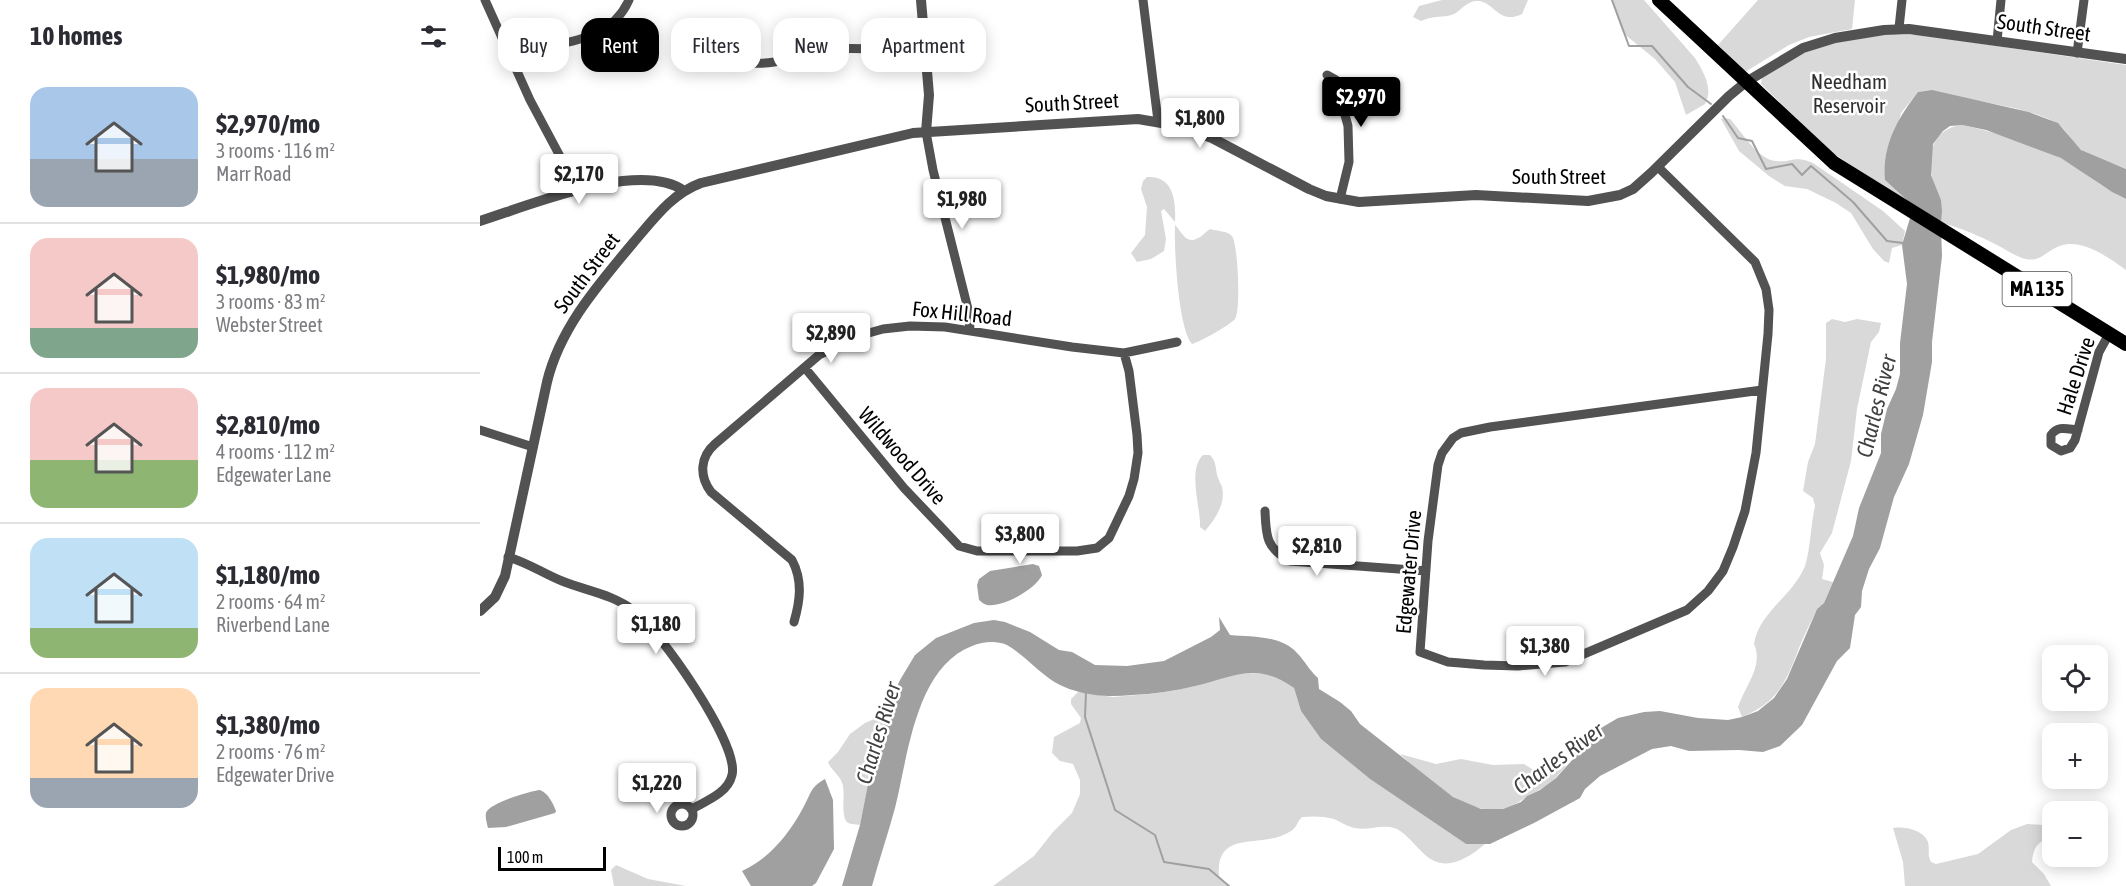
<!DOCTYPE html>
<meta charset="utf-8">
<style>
body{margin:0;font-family:"Asap Condensed",sans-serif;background:#f7f7f7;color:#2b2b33;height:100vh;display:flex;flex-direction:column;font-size:22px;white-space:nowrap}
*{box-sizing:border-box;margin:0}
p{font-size:20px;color:#7c7c81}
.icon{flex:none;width:33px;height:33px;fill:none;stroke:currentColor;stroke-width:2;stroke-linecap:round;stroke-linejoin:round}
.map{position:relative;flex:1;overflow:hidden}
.panel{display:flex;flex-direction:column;background:#fff;width:480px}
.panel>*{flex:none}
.banner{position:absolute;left:18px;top:18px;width:570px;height:54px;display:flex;gap:12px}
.tools{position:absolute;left:1562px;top:645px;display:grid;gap:12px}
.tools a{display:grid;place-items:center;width:66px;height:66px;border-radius:12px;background:#fff;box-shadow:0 3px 15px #0003;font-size:30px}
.scale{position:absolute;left:18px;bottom:15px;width:108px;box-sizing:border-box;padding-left:6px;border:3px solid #000;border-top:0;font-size:16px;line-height:21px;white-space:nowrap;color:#000;-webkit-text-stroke:4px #fff;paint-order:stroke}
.price{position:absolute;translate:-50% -51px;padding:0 14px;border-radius:6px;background:#fff;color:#222;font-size:20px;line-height:39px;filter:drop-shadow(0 2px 3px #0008)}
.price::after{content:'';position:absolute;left:50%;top:36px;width:18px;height:14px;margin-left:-9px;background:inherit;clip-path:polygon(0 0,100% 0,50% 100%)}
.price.selected{background:#000;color:#fff}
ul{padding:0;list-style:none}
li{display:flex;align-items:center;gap:18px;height:150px;padding:0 30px}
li+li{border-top:2px solid #e1e1e2}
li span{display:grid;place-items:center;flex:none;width:168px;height:120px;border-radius:18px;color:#555}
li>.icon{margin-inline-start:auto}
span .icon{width:72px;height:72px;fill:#fffc;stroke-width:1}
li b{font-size:26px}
h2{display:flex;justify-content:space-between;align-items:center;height:72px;padding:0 30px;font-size:26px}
.tag{padding:0 21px;border-radius:18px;background:#fff;box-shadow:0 3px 15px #0003;font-size:21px;line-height:54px}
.tag.selected{background:#000;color:#fff}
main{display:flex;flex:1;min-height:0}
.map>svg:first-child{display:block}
.green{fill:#d9d9d9}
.water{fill:#a0a0a0}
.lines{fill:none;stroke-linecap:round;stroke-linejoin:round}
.stream{stroke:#a0a0a0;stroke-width:2}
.minor{stroke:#525252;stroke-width:9}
.tertiary{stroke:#525252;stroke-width:10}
.primary{stroke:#000;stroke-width:14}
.labels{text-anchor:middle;stroke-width:5;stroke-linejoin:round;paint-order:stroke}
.shield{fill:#fff;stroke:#4c4c4c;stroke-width:1.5}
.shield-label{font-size:20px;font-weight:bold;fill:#000}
.street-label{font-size:21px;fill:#000;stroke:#fff}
.park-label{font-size:21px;fill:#303030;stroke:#fff}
.water-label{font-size:22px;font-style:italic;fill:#414141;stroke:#fff}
</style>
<main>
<section class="panel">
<h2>10 homes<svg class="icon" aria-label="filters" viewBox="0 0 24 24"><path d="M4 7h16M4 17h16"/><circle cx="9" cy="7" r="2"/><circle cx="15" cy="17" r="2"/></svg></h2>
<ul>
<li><span style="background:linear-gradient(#a9c7e8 60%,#9aa5b1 0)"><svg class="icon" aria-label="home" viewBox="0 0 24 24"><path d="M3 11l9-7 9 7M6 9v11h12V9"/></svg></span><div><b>$2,970/mo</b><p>3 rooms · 116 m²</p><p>Marr Road</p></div></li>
<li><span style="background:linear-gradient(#f6c9c9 75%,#7fa58c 0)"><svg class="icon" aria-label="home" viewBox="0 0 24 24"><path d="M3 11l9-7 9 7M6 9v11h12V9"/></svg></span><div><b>$1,980/mo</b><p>3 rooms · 83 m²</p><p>Webster Street</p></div></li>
<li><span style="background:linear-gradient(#f6c9c9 60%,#8fb573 0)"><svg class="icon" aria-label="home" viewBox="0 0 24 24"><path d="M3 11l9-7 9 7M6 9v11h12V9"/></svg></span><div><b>$2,810/mo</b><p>4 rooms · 112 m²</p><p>Edgewater Lane</p></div></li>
<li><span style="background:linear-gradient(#bfe0f5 75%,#8fb573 0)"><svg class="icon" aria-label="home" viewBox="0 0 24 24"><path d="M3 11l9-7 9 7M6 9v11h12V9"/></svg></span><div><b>$1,180/mo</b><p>2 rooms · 64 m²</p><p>Riverbend Lane</p></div></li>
<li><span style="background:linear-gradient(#ffd9b3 75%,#9aa5b1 0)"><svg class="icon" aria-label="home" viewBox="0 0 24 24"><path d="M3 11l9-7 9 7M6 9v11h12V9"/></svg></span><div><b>$1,380/mo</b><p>2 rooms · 76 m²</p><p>Edgewater Drive</p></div></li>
</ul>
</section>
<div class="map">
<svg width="1646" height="886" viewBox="0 0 1646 886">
<rect width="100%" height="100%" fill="#fff"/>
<path class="green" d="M962,0H1048L1042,14C1019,25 1015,3 999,1C987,0 983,9 974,14C965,18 953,15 941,21L933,17L939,6Z
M1131,0H1164L1215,58C1223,71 1234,89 1225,104L1206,115L1195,82L1175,59L1143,33Z
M1278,0H1375L1372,29L1329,37L1309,45L1265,72L1238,45Z
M1413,34L1442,35L1646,65V169C1634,163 1609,157 1600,149C1591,142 1586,127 1575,122C1545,107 1511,104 1478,97C1463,94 1453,88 1438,92L1421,113L1405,180L1423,195L1430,205L1350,151L1281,84L1282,78L1324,53L1361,39Z
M1244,118L1250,119C1262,132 1278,160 1296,161C1313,163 1314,155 1333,163L1403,211L1425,231L1422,245L1412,248L1409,263L1404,261L1393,249L1371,213L1356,203L1327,189L1305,186L1289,176L1259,151L1241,119Z
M1482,125C1510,131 1558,144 1583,159C1605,172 1623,189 1646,199V270C1628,257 1598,235 1575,248C1565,253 1559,262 1546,259C1536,257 1527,250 1517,245C1500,236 1481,228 1462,223C1462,205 1456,193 1452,177C1445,153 1456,127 1482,125Z
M667,177C694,175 696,202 695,222L684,209L681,211L686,239L684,251L671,259L657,262L651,253L665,235L667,207L661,189L663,181Z
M695,225C702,232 706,245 718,238C723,236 725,232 730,229C737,231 747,231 752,236C758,244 761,311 755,319C750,325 720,342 712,344C698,328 694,248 695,225Z
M1352,319L1365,322L1377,319L1401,323L1399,332L1391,342L1377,409L1371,461L1352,533L1340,553L1344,565L1342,579L1353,582L1344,603L1337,609C1331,622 1324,635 1319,648C1306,682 1298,702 1262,717L1258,707C1265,686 1284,666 1274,644C1279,612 1313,596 1325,566C1330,552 1331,523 1335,506L1333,498L1323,491L1328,462L1335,444L1346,359V323Z
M723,455H730C737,462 735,469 738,478C739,481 741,484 742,487C746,504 735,519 725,531L720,527C721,508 707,470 723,455Z
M765,673L791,674L808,683L814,688L821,711L841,739L890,779L986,844H1005C985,861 962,874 941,851C933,843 927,835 917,829C904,823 889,831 875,828C868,827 861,822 854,819C844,816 832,816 822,817C817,821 817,828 811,831C784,850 735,827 739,876L749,886H513L554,856L573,832L592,813L600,794V780L593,764L580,761L572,753L574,737L600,723L601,718L591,704V699L598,692L633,697L670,694L697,690L746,676Z
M408,713L394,753L380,825C375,824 369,825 366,821C361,812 365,796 363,786C361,775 352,772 348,762L358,752L370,734L385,723Z
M920,754L956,764L981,759L1013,765L1044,764L1052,769L1086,766C1077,777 1068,786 1055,792C1043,798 1036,806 1022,809C987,817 943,776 920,754Z
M1547,824L1563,825L1572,829V838C1558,840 1553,848 1552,862L1564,874L1571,886H1425L1423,862L1413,828C1424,826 1444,830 1448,842C1450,849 1447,855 1451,862L1456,864L1498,854L1531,830Z
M136,865L168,879L206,886H134L131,870Z"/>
<path class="water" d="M1452,90L1549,112L1578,123L1601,150L1646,169V199L1632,192L1581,158L1506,130L1482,125L1470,126L1463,131L1453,144L1451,175L1461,200L1462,211L1461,228L1462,256L1452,342V362L1443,415L1429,464L1414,497L1400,548L1389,569L1382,591L1381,607L1375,615L1370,648L1357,661L1322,725L1300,746L1283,752L1259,750L1209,751L1191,746L1172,749L1120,776L1105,789L1100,798L1054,823L1010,844H986L890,779L841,739L821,711L814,688C776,661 754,677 715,686C694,691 674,694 652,695C623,698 590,695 566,676C553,666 541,653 527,645C515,640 503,642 492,646C435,668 428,757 415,808C408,834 399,860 392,886H362L380,825L394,753L404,726L411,699L420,680L435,655L456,638L494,623L514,620L525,622L550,632L579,650L592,652L615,665L647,666L684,661L731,637L740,630L739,617L750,635C771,637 801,635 817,653C825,661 829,670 838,678L839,689L860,702L871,711L880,724L973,797L1001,809H1023L1041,802L1047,796L1060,790L1076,778L1121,728L1138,718L1164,712L1180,711L1218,718L1248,720L1262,717L1278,711L1294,698L1307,679L1337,609L1344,603L1373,536L1379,508L1401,453V434L1407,409L1416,389L1420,374V343L1427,284L1422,245L1430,218V205L1428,201L1405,180C1402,145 1418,118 1438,92Z
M553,564L559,566L562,575C556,589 522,608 507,605C503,604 502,602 499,600L497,585L499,579L510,571Z
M345,779L353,800L354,849L336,883L332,886H271L262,871C289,859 309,834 323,808C331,794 330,787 345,779Z
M60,790C68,793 73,803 76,811L75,813L26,827L8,828C7,824 5,817 6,813C9,803 50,791 60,790Z"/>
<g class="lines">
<path class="stream" d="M1132,0L1149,46H1172L1208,87L1231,104
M1243,116L1258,138L1272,141L1286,169L1312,164L1322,175L1331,166L1373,202L1407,241L1423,243
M606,692L605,717L635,810L675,835L684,862L729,869L749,886"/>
<path class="minor" d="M5,0L50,100L98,190
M663,0L678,121
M1419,28L1422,0
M1517,41L1521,0
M1597,53L1604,0
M30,57C72,39 127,49 149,0
M258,60C290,71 320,52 353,49C383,47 415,51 445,50
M847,75L856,80L859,85L862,104L868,126L869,162L860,199
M446,132L453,170L489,313L490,330
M1178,167L1275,262L1286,289L1289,310L1288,334L1276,453L1265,511L1253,547L1243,571L1228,591L1207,610L1085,662L1038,666L1004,665L968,662L940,652L948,541L958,465L962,453L973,438L981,433L1010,427L1282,390
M325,368L424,488L479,546L497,551H597L617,548L629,538L649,496L654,479L658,453L657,435L649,371L644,353
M0,430L53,447
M1598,430C1587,429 1578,425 1571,435V445L1581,451L1590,448L1595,440L1619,352L1629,334
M785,511C786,536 786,548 810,561L946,571
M28,557C47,562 64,574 82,581C107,591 132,594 153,610C179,629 260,745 252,775C248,793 226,801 212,809
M314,622C320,601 323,581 312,560L231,492C219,476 220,457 235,444L339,355L378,336L403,329L430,326L465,327L592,347L644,353L697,342
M191 815a11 11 0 1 1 22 0a11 11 0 1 1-22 0Z"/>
<path class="tertiary" d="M441,0L449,95L446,132
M0,221C48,206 160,159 204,191
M0,611L15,597L25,576L67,382C80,328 118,285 153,243C173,220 191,194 221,183L433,133L658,119L699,126L732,138L829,189L846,196L879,202L996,195L1108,201L1140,195L1153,189L1171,173L1249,96L1266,82L1323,48L1355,38L1404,30L1429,29L1646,59"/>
<path class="primary" d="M1179,0L1354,163L1646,344"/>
</g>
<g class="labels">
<rect class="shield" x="1522.5" y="272" width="69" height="34" rx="4.5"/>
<g class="shield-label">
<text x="1557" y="296">MA 135</text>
</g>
<g class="street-label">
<text transform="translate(1564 28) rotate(8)" y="7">South Street</text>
<text transform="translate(592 103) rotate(-3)" y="7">South Street</text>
<text x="1079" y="184">South Street</text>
<text transform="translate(107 273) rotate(-53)" y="7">South Street</text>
<text transform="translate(482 314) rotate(6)" y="7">Fox Hill Road</text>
<text transform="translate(1596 376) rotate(-72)" y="7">Hale Drive</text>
<text transform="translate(422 456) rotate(49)" y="7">Wildwood Drive</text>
<text transform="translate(929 572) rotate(-85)" y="7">Edgewater Drive</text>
</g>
<g class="park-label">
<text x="1369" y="89">Needham<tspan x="1369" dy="24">Reservoir</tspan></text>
</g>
<g class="water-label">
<text transform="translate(1396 406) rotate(-76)" y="8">Charles River</text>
<text transform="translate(398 733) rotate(-73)" y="8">Charles River</text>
<text transform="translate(1078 758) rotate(-36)" y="8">Charles River</text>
</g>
</g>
</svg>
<div class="tools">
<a><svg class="icon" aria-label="locate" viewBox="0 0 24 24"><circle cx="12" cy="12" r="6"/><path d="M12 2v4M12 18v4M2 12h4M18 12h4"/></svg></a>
<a>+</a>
<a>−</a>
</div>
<div class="scale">100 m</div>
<b class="price selected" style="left:881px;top:128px">$2,970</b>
<b class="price" style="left:720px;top:149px">$1,800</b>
<b class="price" style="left:99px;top:205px">$2,170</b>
<b class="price" style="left:482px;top:230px">$1,980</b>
<b class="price" style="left:351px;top:364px">$2,890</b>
<b class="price" style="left:540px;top:565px">$3,800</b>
<b class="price" style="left:837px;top:577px">$2,810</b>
<b class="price" style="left:176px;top:655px">$1,180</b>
<b class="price" style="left:1065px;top:677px">$1,380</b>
<b class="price" style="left:177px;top:814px">$1,220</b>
<div class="banner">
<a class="tag">Buy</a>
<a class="tag selected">Rent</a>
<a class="tag">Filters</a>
<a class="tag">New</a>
<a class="tag">Apartment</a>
</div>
</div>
</main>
